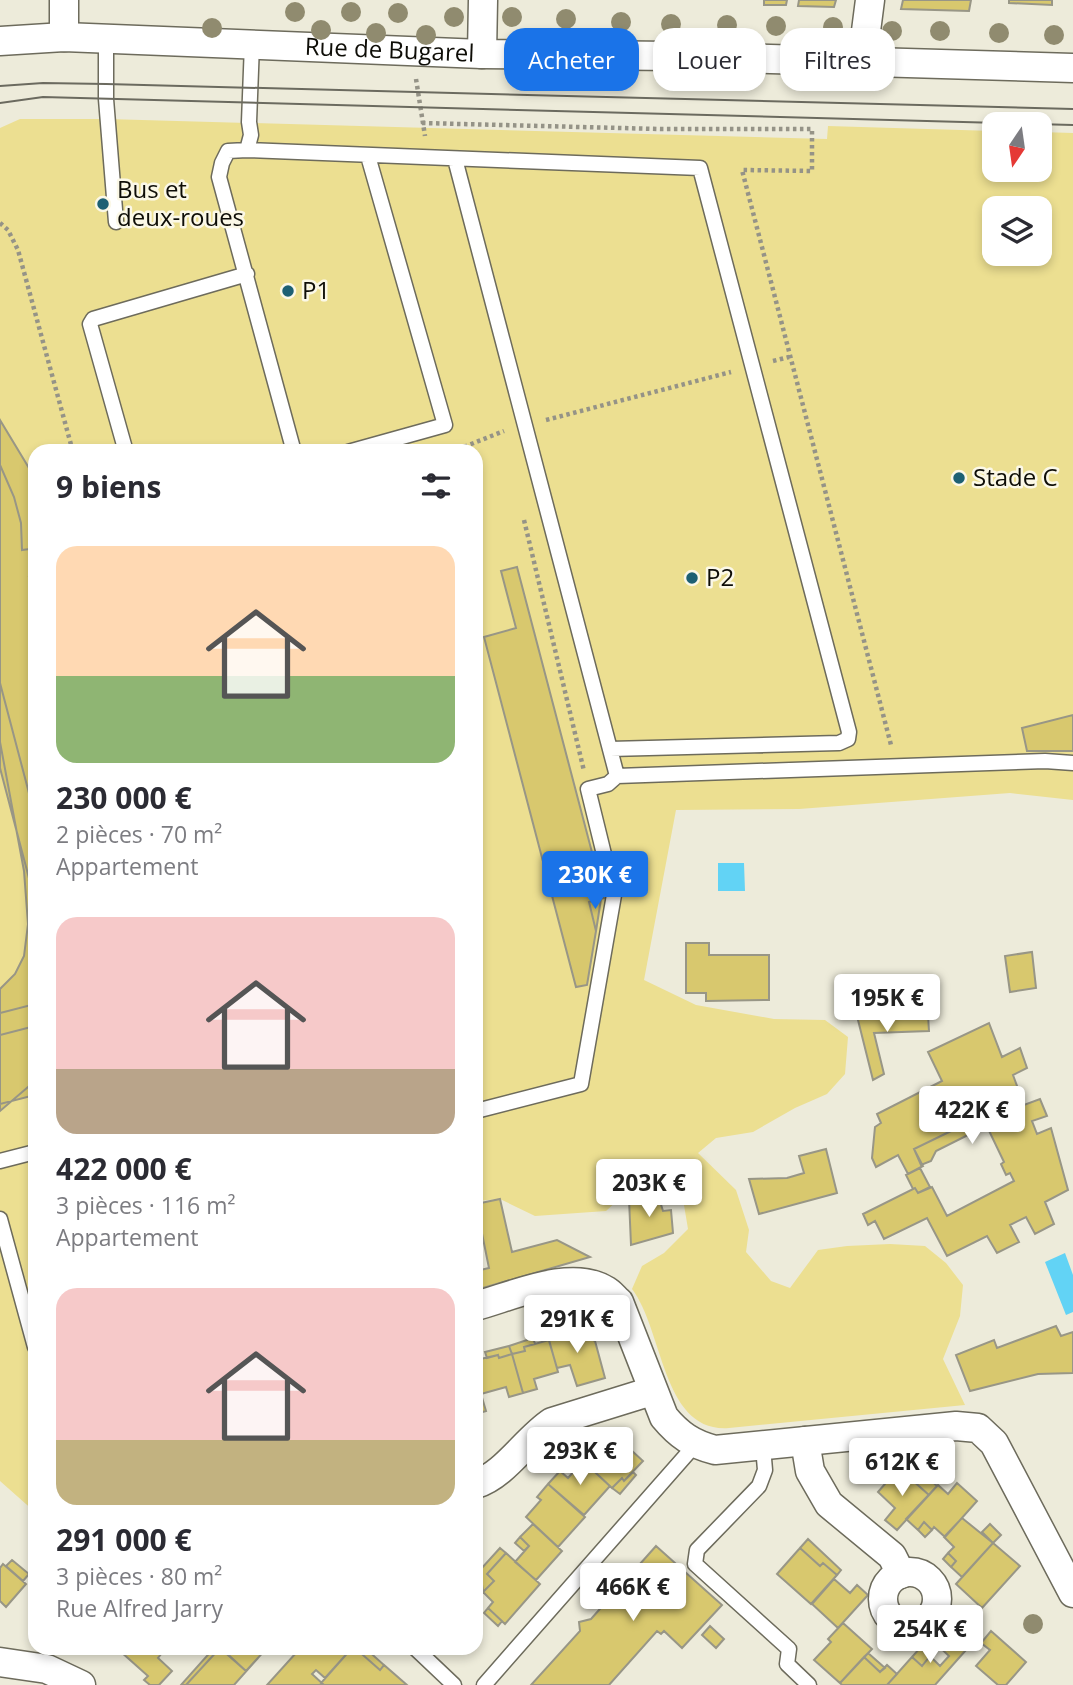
<!DOCTYPE html>
<html lang="fr">
<meta charset="utf-8">
<style>
body{margin:0;font-family:"Open Sans",sans-serif;background:#f2f2f3;color:#2b2b33;height:100vh;display:flex;flex-direction:column;font-size:26px;white-space:nowrap}
*{box-sizing:border-box;margin:0}
p{font-size:23px;color:#7c7c81}
.icon{flex:none;width:38px;height:38px;fill:none;stroke:currentColor;stroke-width:2;stroke-linecap:round;stroke-linejoin:round}
.map{position:relative;flex:1;overflow:hidden}
.details{position:absolute;left:28px;top:444px;width:455px;height:1211px;display:flex;flex-direction:column;background:#fff;border-radius:21px;box-shadow:0 4px 10px #0003}
.details>*{flex:none}
.hud{position:absolute;left:504px;top:28px;width:464px;height:63px;display:flex;gap:14px}
.needle{width:46px;rotate:193deg}
.controls{position:absolute;left:982px;top:112px;display:grid;gap:14px}
.controls a{display:grid;place-items:center;width:70px;height:70px;border-radius:14px;background:#fff;box-shadow:0 4px 10px #0003;font-size:35px}
.price{position:absolute;translate:-50% -60px;padding:0 16px;border-radius:7px;background:#fff;color:#222;font-size:23px;line-height:46px;filter:drop-shadow(0 2px 4px #0008)}
.price::after{content:'';position:absolute;left:50%;top:42px;width:21px;height:16px;margin-left:-10px;background:inherit;clip-path:polygon(0 0,100% 0,50% 100%)}
.price.current{background:#1a73e8;color:#fff}
ul{padding:0;list-style:none}
li{display:grid;align-content:center;gap:14px;height:371px;padding:0 28px}
li span{display:grid;place-items:center;height:217px;border-radius:21px;color:#555}
li>.icon{margin-inline-start:auto}
span .icon{width:126px;height:126px;fill:#fffc;stroke-width:1}
li b{font-size:30px}
h2{display:flex;justify-content:space-between;align-items:center;height:84px;padding:0 28px;font-size:30px}
.tag{padding:0 24px;border-radius:21px;background:#fff;box-shadow:0 4px 10px #0003;font-size:24px;line-height:63px}
.tag.current{background:#1a73e8;color:#fff}
.map>svg:first-child{display:block}
.green{fill:#ecdf91;fill-rule:evenodd}
.water{fill:#62d3f5}
.building{fill:#d8c86e;stroke:#989686;stroke-width:2}
.lines{fill:none;stroke-linecap:round;stroke-linejoin:round}
.service-casing{stroke:#6d6b5c;stroke-width:17}
.minor-casing{stroke:#6d6b5c;stroke-width:31}
.path{stroke:#959387;stroke-width:4.5;stroke-dasharray:3.5 3.5;stroke-linecap:butt}
.service{stroke:#fff;stroke-width:14}
.minor{stroke:#fff;stroke-width:28}
.tram{stroke:#6b6a5f;stroke-width:2}
.tree{fill:#908b6f}
.poi-dot{fill:#1d6073;stroke:#fbf8e7;stroke-width:2.5}
.labels{text-anchor:middle;stroke-width:5;stroke-linejoin:round;paint-order:stroke}
.street-label{font-size:24px;fill:#0e0d07;stroke:#fbf8e7}
.poi-label{font-size:24px;fill:#0e0d07;stroke:#fbf8e7;text-anchor:start}
</style>
<div class="map">
<svg width="1073" height="1685" viewBox="0 0 1073 1685">
<rect width="100%" height="100%" fill="#edebda"/>
<path class="green" d="M20,119H107L827,139L828,126L994,131V170H1040V132L1073,133V800L1010,793L799,809L676,810L644,980L696,1005L774,1019L825,1020L848,1037L845,1074L827,1094L795,1108L753,1132L716,1138L698,1153L736,1190L749,1230L746,1252L771,1281L790,1288L818,1250L847,1246L890,1244L925,1246L946,1263L963,1285L960,1316L943,1359L965,1405L729,1428C662,1433 664,1331 632,1289L642,1266L664,1253L688,1229L682,1193L630,1189L606,1211L535,1216L500,1199L476,1201V452H35V1512L0,1481V128ZM994,208H1040V254H994Z"/>
<path class="water" d="M718,863H744L745,891H718Z
M1065,1253L1073,1275V1312L1066,1315L1045,1262Z"/>
<path class="building" d="M764,0H787L786,5H764Z
M799,0H836L834,7L798,6Z
M903,0H971L969,11L901,9Z
M1009,0H1052V5L1009,3Z
M0,420L35,478V1081L0,1111V989L15,974L24,956L28,924L24,871L0,742Z
M0,465L14,497L21,523L22,550L29,549L35,574L29,577L35,590V816L0,683Z
M517,567L604,898L589,902L596,931L587,985L576,987L484,637L516,628L501,571Z
M0,683L35,816V901L0,768Z
M1073,715V751H1027L1022,728Z
M601,899L596,931L589,902Z
M686,943H709V955H769V1000L706,1001V993H686Z
M1032,952L1036,988L1010,992L1005,956Z
M35,1004V1026L0,1035V1013Z
M928,1015L929,1031L874,1033L884,1074L873,1080L857,1016Z
M989,1023L1002,1057L1020,1048L1027,1068L1013,1075L1024,1105L1040,1099L1047,1116L1032,1121L1037,1134L1051,1128L1068,1190L1045,1202L1054,1224L1035,1234L1026,1217L1010,1225L1019,1242L997,1253L987,1236L947,1256L927,1218L884,1239L875,1221L868,1225L863,1214L915,1188L918,1193L932,1187L947,1216L1014,1181L1010,1173L1006,1175L1001,1164L1004,1162L982,1116L914,1149L923,1166L908,1174L898,1155L876,1167L872,1158L875,1127L881,1123L877,1114L942,1081L928,1052Z
M35,1026V1095L0,1104V1035Z
M963,1125L968,1135L936,1151L931,1161L921,1165L914,1149Z
M826,1149L837,1193L759,1214L749,1179L787,1178L804,1173L799,1156Z
M920,1168L930,1187L918,1193L915,1188L913,1189L906,1175Z
M658,1195L663,1211L671,1210L673,1233L631,1245L629,1199Z
M500,1199L512,1252L557,1240L590,1257L476,1290V1271L489,1268L476,1204Z
M1056,1326L1061,1336L1073,1332V1373L1038,1374L970,1391L956,1355L994,1340L997,1348Z
M569,1327L595,1341L605,1378L577,1386L570,1365L557,1368L547,1334Z
M533,1338L535,1344L524,1347L525,1351L512,1354L509,1346Z
M549,1340L558,1372L534,1379L537,1389L523,1393L512,1354L525,1351L524,1347Z
M509,1346L512,1354L499,1358L498,1355L487,1358L485,1352Z
M512,1354L523,1393L509,1397L506,1387L481,1394L476,1374V1360L498,1355L499,1358Z
M476,1377L486,1411L476,1414Z
M618,1438L643,1461L624,1481L622,1478L612,1488L583,1461L593,1451L600,1457Z
M583,1461L610,1486L584,1515L548,1484L560,1471L568,1478Z
M916,1467L937,1486L929,1495L901,1470Z
M897,1470H901L929,1495L897,1530L885,1520L895,1508L878,1492Z
M633,1472L636,1475L620,1494L612,1488L622,1478L624,1481Z
M957,1483L977,1501L945,1537L934,1527L932,1530L924,1522L918,1530L906,1519L938,1485L948,1494Z
M548,1484L585,1517L558,1547L526,1517L541,1500L537,1497Z
M962,1518L993,1543L962,1577L951,1567L956,1561L948,1553L954,1547L944,1537Z
M924,1522L932,1530L925,1537L918,1530Z
M533,1524L562,1551L536,1580L515,1562L529,1546L520,1537Z
M990,1524L1001,1535L993,1543L982,1532Z
M520,1537L529,1546L524,1551L515,1543Z
M808,1539L841,1570L837,1575L823,1563L820,1566L800,1548Z
M993,1543L1020,1566L982,1608L956,1584Z
M656,1546L722,1605L682,1648L664,1631L661,1634L657,1631L609,1685H531L580,1631L579,1622L591,1619Z
M500,1548L506,1553L487,1574L494,1581L483,1592L480,1570Z
M800,1548L820,1566L823,1563L837,1575L811,1604L777,1574Z
M506,1553L540,1584L505,1624L488,1608L493,1602L483,1592L494,1581L487,1574Z
M948,1553L956,1561L951,1567L943,1559Z
M12,1560L29,1574L23,1581L6,1566Z
M3,1564L26,1584L6,1607L0,1601V1568Z
M834,1579L850,1593L857,1585L868,1595L838,1628L812,1604Z
M488,1608L502,1621L498,1626L484,1613Z
M843,1623L872,1649L840,1683L814,1660L831,1642L828,1639Z
M710,1626L724,1639L716,1648L702,1635Z
M943,1629L966,1650L935,1685H887L912,1657L922,1666L930,1656L940,1666L949,1656L933,1641Z
M991,1631L1026,1662L1006,1685H998L976,1666L990,1650L981,1643Z
M122,1648H166L158,1658L172,1671L159,1685H150L144,1680L148,1676L120,1651Z
M214,1648H220L186,1685H181Z
M220,1648L246,1671L258,1658L234,1685H186Z
M221,1648H267L246,1671Z
M291,1648H352L325,1678L316,1670L312,1674L324,1685H267L296,1653Z
M352,1648H355L380,1670L384,1665L407,1685H324L321,1683Z
M355,1648H365L384,1665L380,1670Z
M920,1648L930,1656L922,1666L912,1657Z
M868,1653L885,1668L880,1672L864,1657Z
M864,1657L880,1672L887,1665L897,1674L887,1685H842L840,1683Z"/>
<g class="lines">
<defs>
<path id="service" d="M106,40V99L116,222
M252,44L249,122L251,135L247,150L700,168L849,732L848,739L839,743L610,749
M247,150L228,151L222,163L219,177L294,452
M455,159L617,776
M126,452L90,324L93,319L247,274
M348,452L445,425L368,156
M476,1111L581,1084L614,895L588,789L608,784L617,776L1045,761L1073,763
M0,1161L35,1152
M0,1219L35,1347
M763,1447L765,1470L759,1486L697,1550L695,1564L789,1649L787,1664L809,1685
M415,1648L454,1685
M484,1685L695,1445"/>
<g id="minor">
<path d="M64,0V37"/>
<path id="s1" d="M0,41L64,37L482,54L672,56L1073,68"/>
<path d="M482,54L483,0"/>
<path d="M862,62L870,0"/>
<path d="M476,1306C513,1296 572,1268 607,1291C611,1293 615,1299 619,1302L664,1417C679,1435 692,1444 715,1450L956,1426L978,1428L994,1443L1073,1593"/>
<path d="M805,1441L810,1471L829,1504L892,1556L901,1574"/>
<path d="M476,1484C505,1475 526,1439 552,1422L652,1391"/>
<circle cx="910" cy="1599" r="27"/>
<path d="M0,1662L47,1669L81,1685"/>
</g>
</defs>
<use href="#service" class="service-casing"/>
<use href="#minor" class="minor-casing"/>
<path class="path" d="M416,79L425,136
M422,123L660,129H812V171L742,170L891,745
M0,223L8,230L18,250L73,452
M773,361L789,357
M546,420L731,372
M451,452L504,431
M524,520L584,771"/>
<use href="#service" class="service"/>
<use href="#minor" class="minor"/>
<path class="tram" d="M0,86L43,83L106,84L1073,109
M0,103L43,97L1073,125"/>
</g>
<g class="tree">
<circle cx="295" cy="12" r="10"/>
<circle cx="351" cy="12" r="10"/>
<circle cx="398" cy="13" r="10"/>
<circle cx="454" cy="17" r="10"/>
<circle cx="512" cy="17" r="10"/>
<circle cx="566" cy="19" r="10"/>
<circle cx="621" cy="22" r="10"/>
<circle cx="671" cy="24" r="10"/>
<circle cx="727" cy="25" r="10"/>
<circle cx="776" cy="26" r="10"/>
<circle cx="833" cy="27" r="10"/>
<circle cx="212" cy="28" r="10"/>
<circle cx="321" cy="30" r="10"/>
<circle cx="892" cy="31" r="10"/>
<circle cx="940" cy="31" r="10"/>
<circle cx="376" cy="33" r="10"/>
<circle cx="999" cy="33" r="10"/>
<circle cx="426" cy="35" r="10"/>
<circle cx="1054" cy="35" r="10"/>
<circle cx="593" cy="41" r="10"/>
<circle cx="1033" cy="1624" r="10"/>
</g>
<g class="poi-dot">
<circle cx="103" cy="204" r="7"/>
<circle cx="288" cy="291" r="7"/>
<circle cx="959" cy="478" r="7"/>
<circle cx="692" cy="578" r="7"/>
</g>
<g class="labels">
<g class="street-label">
<text dy="8" stroke="none"><textPath href="#s1" startOffset="390">Rue de Bugarel</textPath></text>
</g>
<g class="poi-label">
<text x="117" y="198">Bus et<tspan x="117" dy="28">deux-roues</tspan></text>
<text x="302" y="299">P1</text>
<text x="973" y="486">Stade C</text>
<text x="706" y="586">P2</text>
</g>
</g>
</svg>
<div class="controls">
<a><svg class="needle" viewBox="-14 -14 28 28"><path d="M0-13l5 13h-10z" fill="#e53935"/><path d="M0 13l5-13h-10z" fill="#7c7c81"/></svg></a>
<a><svg class="icon" aria-label="layers" viewBox="0 0 24 24"><path d="M12 4l9 5-9 5-9-5zM3 14l9 5 9-5"/></svg></a>
</div>
<b class="price current" style="left:595px;top:911px">230K €</b>
<b class="price" style="left:887px;top:1034px">195K €</b>
<b class="price" style="left:972px;top:1146px">422K €</b>
<b class="price" style="left:649px;top:1219px">203K €</b>
<b class="price" style="left:577px;top:1355px">291K €</b>
<b class="price" style="left:580px;top:1487px">293K €</b>
<b class="price" style="left:902px;top:1498px">612K €</b>
<b class="price" style="left:633px;top:1623px">466K €</b>
<b class="price" style="left:930px;top:1665px">254K €</b>
<div class="hud">
<a class="tag current">Acheter</a>
<a class="tag">Louer</a>
<a class="tag">Filtres</a>
</div>
<section class="details">
<h2>9 biens<svg class="icon" aria-label="filters" viewBox="0 0 24 24"><path d="M4 7h16M4 17h16"/><circle cx="9" cy="7" r="2"/><circle cx="15" cy="17" r="2"/></svg></h2>
<ul>
<li><span style="background:linear-gradient(#ffd9b3 60%,#8fb573 0)"><svg class="icon" aria-label="home" viewBox="0 0 24 24"><path d="M3 11l9-7 9 7M6 9v11h12V9"/></svg></span><div><b>230 000 €</b><p>2 pièces · 70 m²</p><p>Appartement</p></div></li>
<li><span style="background:linear-gradient(#f6c9c9 70%,#b9a48a 0)"><svg class="icon" aria-label="home" viewBox="0 0 24 24"><path d="M3 11l9-7 9 7M6 9v11h12V9"/></svg></span><div><b>422 000 €</b><p>3 pièces · 116 m²</p><p>Appartement</p></div></li>
<li><span style="background:linear-gradient(#f6c9c9 70%,#c2b280 0)"><svg class="icon" aria-label="home" viewBox="0 0 24 24"><path d="M3 11l9-7 9 7M6 9v11h12V9"/></svg></span><div><b>291 000 €</b><p>3 pièces · 80 m²</p><p>Rue Alfred Jarry</p></div></li>
</ul>
</section>
</div>
